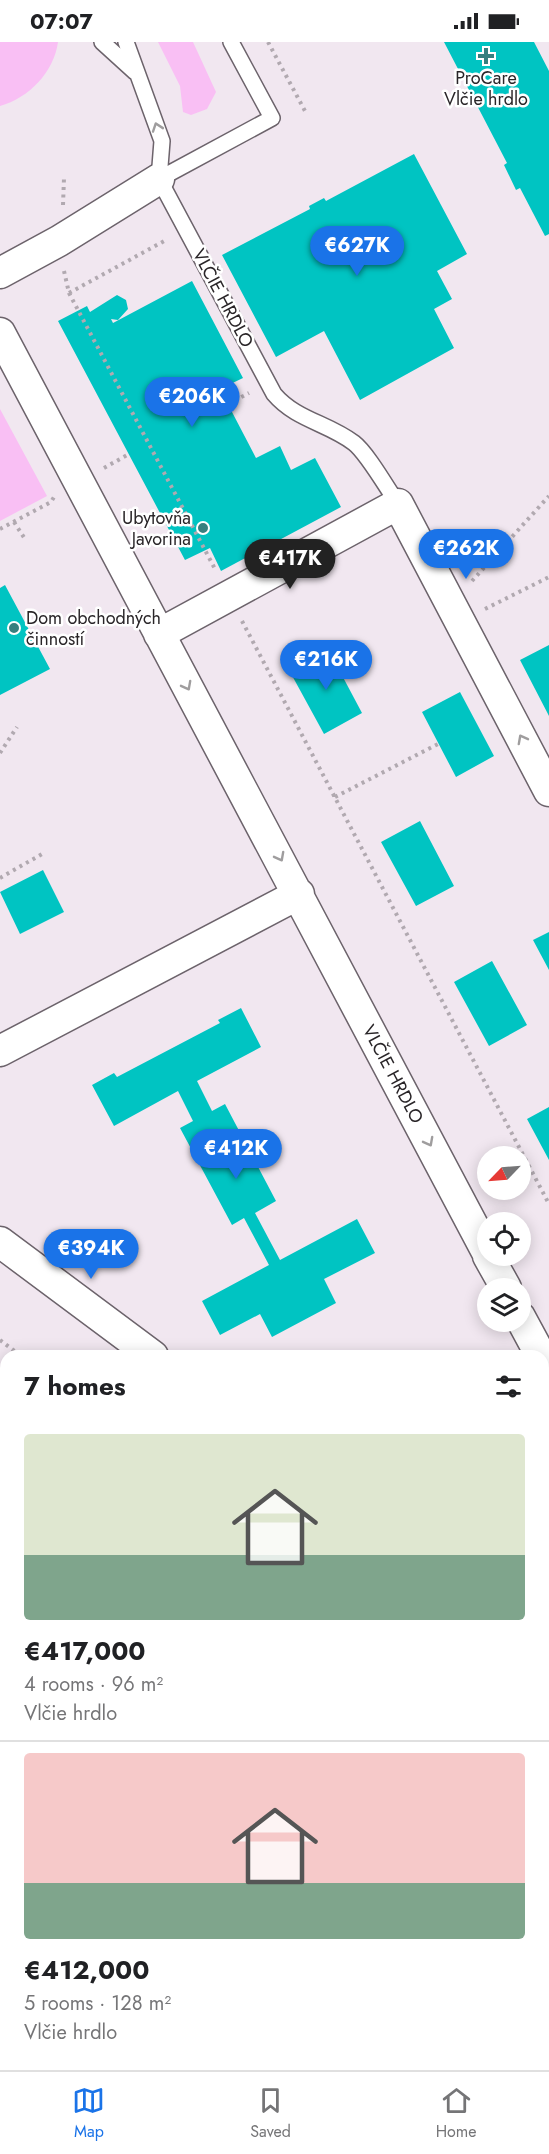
<!DOCTYPE html>
<meta charset="utf-8">
<style>
body{margin:0;font-family:Jost,sans-serif;background:#f2f2f2;color:#202124;height:100vh;display:flex;flex-direction:column;font-size:22px;white-space:nowrap}
*{box-sizing:border-box;margin:0}
p{font-size:20px;color:#757577}
.icon{flex:none;width:33px;height:33px;fill:none;stroke:currentColor;stroke-width:2;stroke-linecap:round;stroke-linejoin:round}
.map{position:relative;flex:1;overflow:hidden}
.panel{position:absolute;left:0px;top:1308px;width:549px;height:720px;display:flex;flex-direction:column;background:#fff;border-radius:18px 18px 0 0;box-shadow:0 3px 15px #0003}
.panel>*{flex:none}
.needle{width:39px;rotate:245deg}
.tools{position:absolute;left:477px;top:1104px;display:grid;gap:12px}
.tools a{display:grid;place-items:center;width:54px;height:54px;border-radius:50%;background:#fff;box-shadow:0 3px 15px #0003;font-size:30px}
.price{position:absolute;translate:-50% -51px;padding:0 14px;border-radius:21px;background:#1a73e8;color:#fff;font-size:20px;line-height:39px;filter:drop-shadow(0 2px 3px #0008)}
.price::after{content:'';position:absolute;left:50%;top:36px;width:18px;height:14px;margin-left:-9px;background:inherit;clip-path:polygon(0 0,100% 0,50% 100%)}
.price.on{background:#222;color:#fff}
ul{padding:0;list-style:none}
li{display:grid;align-content:center;gap:12px;height:318px;padding:0 24px}
li+li{border-top:2px solid #e0e0e0}
li span{display:grid;place-items:center;height:186px;border-radius:6px;color:#555}
li>.icon{margin-inline-start:auto}
span .icon{width:108px;height:108px;fill:#fffc;stroke-width:1}
li b{font-size:26px}
h2{display:flex;justify-content:space-between;align-items:center;height:72px;padding:0 24px;font-size:26px}
.status{display:flex;justify-content:space-between;align-items:center;height:42px;padding:0 30px;background:#fff;direction:ltr}
.status svg{height:16px;fill:currentColor}
.dock{display:flex;justify-content:space-around;align-items:center;height:84px;border-top:2px solid #e0e0e0;background:#fff;font-size:16px;color:#757577}
.dock a{display:grid;justify-items:center;gap:3px}
.dock .on{color:#1a73e8}
.map>svg:first-child{display:block}
.green{fill:#f9bff4}
.water{fill:#c179bd}
.building{fill:#00c4c2}
.lines{fill:none;stroke-linecap:round;stroke-linejoin:round}
.service-casing{stroke:#6c636b;stroke-width:18}
.minor-casing{stroke:#6c636b;stroke-width:33}
.path{stroke:#b1a9b0;stroke-width:4;stroke-dasharray:3 4.5;stroke-linecap:butt}
.service{stroke:#fff;stroke-width:15}
.minor{stroke:#fff;stroke-width:30}
.oneway{stroke:#9f9d9e}
.poi-dot{fill:#37807f;stroke:#fff;stroke-width:2}
.labels{text-anchor:middle;stroke-width:5;stroke-linejoin:round;paint-order:stroke}
.poi-label{font-size:18px;fill:#292528;stroke:#fff}
.street-label{font-size:18px;fill:#292528;stroke:#fff}
</style>
<div class="status"><b>07:07</b><svg viewBox="0 0 49 12"><path d="M0 12V9h3v3zM5 12V6h3v6zM10 12V3h3v9zM15 12V0h3v12zM26 1h20v11H26zM47 4h2v5h-2z"/></svg></div>
<div class="map">
<svg width="549" height="2028" viewBox="0 0 549 2028">
<rect width="100%" height="100%" fill="#f1e7f0"/>
<path class="green" d="M0,0H58C54,30 29,56 0,64Z
M158,0H193L216,50L207,67L191,73L183,70L180,44Z
M0,367L47,454L0,479Z
M0,1496L6,1501V1905L0,1901Z
M543,2013L549,2019V2028H310L303,2022H543Z
M79,2022H190L189,2028H82Z"/>
<path class="water" d="M0,1331L6,1335V1421L0,1416Z
M543,1833L549,1841V1973L543,1965Z"/>
<path class="building" d="M444,0H534L549,29V192L545,194L520,146L516,148L504,123L507,121Z
M414,112L467,212L437,229L452,257L434,267L454,306L360,358L324,289L276,315L222,213L310,167L309,164L324,156L326,159Z
M192,239L243,336L220,347L256,416L280,404L291,428L315,416L341,465L221,529L210,506L185,518L58,279L87,264L90,270L117,253L126,258L128,267L118,278L111,277L113,281Z
M5,543L50,627L0,653V546Z
M549,603V674L520,618Z
M328,607L362,671L324,692L289,628Z
M460,650L494,714L456,735L422,670Z
M420,779L454,844L416,864L381,800Z
M43,828L64,870L20,892L0,850Z
M549,890V928L533,898Z
M492,919L527,983L489,1004L454,940Z
M241,966L261,1005L197,1039L212,1069L225,1062L276,1159L255,1171L280,1218L357,1177L375,1211L324,1237L336,1261L272,1295L260,1272L220,1293L202,1259L269,1223L244,1176L232,1183L180,1086L193,1079L178,1049L114,1084L92,1043L114,1031L117,1035L220,981L218,978Z
M549,1065V1118L527,1077Z"/>
<g class="lines">
<defs>
<path id="service" d="M102,0L135,30
M126,0L162,99L159,137
M159,137L274,352C296,378 328,381 354,401C367,411 387,446 398,462
M159,137L272,76L231,0
M543,1544L549,1541
M0,1810L6,1814
M229,2022L233,2028
M346,2022L354,2028"/>
<path id="minor" d="M0,231L59,199L159,137
M0,291L488,1212
M159,592L398,462L549,749
M0,1009L299,852
M0,1200L153,1314
M488,1214L506,1246
M520,1275L541,1314
M543,1603L549,1607"/>
</defs>
<use href="#service" class="service-casing"/>
<use href="#minor" class="minor-casing"/>
<path class="path" d="M268,0L305,69
M63,163L64,136
M64,229L69,251L215,527
M69,251L166,198
M228,362L249,351
M104,426L129,412
M14,480L25,497
M0,487L51,460L54,455
M472,539L549,454
M485,567L549,535
M242,579L549,1162
M0,711L17,685
M335,755L438,702
M0,836L42,812
M0,1298L21,1314
M0,1449L6,1453
M543,1777L549,1785
M543,1986L549,1994"/>
<use href="#service" class="service"/>
<use href="#minor" class="minor"/>
</g>
<defs><path id="oneway-chevron" d="M-2-3.5L2.5 0L-2 3.5" fill="none" stroke-width="1.6" stroke-linecap="round" stroke-linejoin="round" transform="scale(1.5)"/></defs>
<g class="oneway">
<use href="#oneway-chevron" transform="translate(157 85) rotate(-109)"/>
<use href="#oneway-chevron" transform="translate(187 644) rotate(62)"/>
<use href="#oneway-chevron" transform="translate(522 697) rotate(-118)"/>
<use href="#oneway-chevron" transform="translate(280 815) rotate(62)"/>
<use href="#oneway-chevron" transform="translate(429 1100) rotate(62)"/>
</g>
<g class="poi-dot">
<path d="M483 5h6v6h6v6h-6v6h-6v-6h-6v-6h6z"/>
<circle cx="203" cy="486" r="6"/>
<circle cx="14" cy="586" r="6"/>
</g>
<g class="labels">
<g class="poi-label">
<text x="486" y="42">ProCare<tspan x="486" dy="21">Vlčie hrdlo</tspan></text>
<text x="191" y="482" text-anchor="end">Ubytovňa<tspan x="191" dy="21">Javorina</tspan></text>
<text x="26" y="582" text-anchor="start">Dom obchodných<tspan x="26" dy="21">činností</tspan></text>
</g>
<g class="street-label">
<text transform="translate(223 256) rotate(62)" y="6">VLČIE HRDLO</text>
<text transform="translate(393 1032) rotate(62)" y="6">VLČIE HRDLO</text>
</g>
</g>
</svg>
<div class="tools">
<a><svg class="needle" viewBox="-14 -14 28 28"><path d="M0-13l5 13h-10z" fill="#e53935"/><path d="M0 13l5-13h-10z" fill="#757577"/></svg></a>
<a><svg class="icon" aria-label="locate" viewBox="0 0 24 24"><circle cx="12" cy="12" r="6"/><path d="M12 2v4M12 18v4M2 12h4M18 12h4"/></svg></a>
<a><svg class="icon" aria-label="layers" viewBox="0 0 24 24"><path d="M12 4l9 5-9 5-9-5zM3 14l9 5 9-5"/></svg></a>
</div>
<b class="price" style="left:357px;top:235px">€627K</b>
<b class="price" style="left:192px;top:386px">€206K</b>
<b class="price" style="left:466px;top:538px">€262K</b>
<b class="price on" style="left:290px;top:548px">€417K</b>
<b class="price" style="left:326px;top:649px">€216K</b>
<b class="price" style="left:236px;top:1138px">€412K</b>
<b class="price" style="left:91px;top:1238px">€394K</b>
<section class="panel">
<h2>7 homes<svg class="icon" aria-label="filters" viewBox="0 0 24 24"><path d="M4 7h16M4 17h16"/><circle cx="9" cy="7" r="2"/><circle cx="15" cy="17" r="2"/></svg></h2>
<ul>
<li><span style="background:linear-gradient(#dfe7d0 65%,#7fa58c 0)"><svg class="icon" aria-label="home" viewBox="0 0 24 24"><path d="M3 11l9-7 9 7M6 9v11h12V9"/></svg></span><div><b>€417,000</b><p>4 rooms · 96 m²</p><p>Vlčie hrdlo</p></div></li>
<li><span style="background:linear-gradient(#f6c9c9 70%,#7fa58c 0)"><svg class="icon" aria-label="home" viewBox="0 0 24 24"><path d="M3 11l9-7 9 7M6 9v11h12V9"/></svg></span><div><b>€412,000</b><p>5 rooms · 128 m²</p><p>Vlčie hrdlo</p></div></li>
</ul>
</section>
</div>
<nav class="dock">
<a class="on"><svg class="icon" aria-label="map" viewBox="0 0 24 24"><path d="M3 6l6-2 6 2 6-2v14l-6 2-6-2-6 2zM9 4v14M15 6v14"/></svg>Map</a>
<a><svg class="icon" aria-label="saved" viewBox="0 0 24 24"><path d="M7 4h10v16l-5-4-5 4z"/></svg>Saved</a>
<a><svg class="icon" aria-label="home" viewBox="0 0 24 24"><path d="M3 11l9-7 9 7M6 9v11h12V9"/></svg>Home</a>
</nav>
